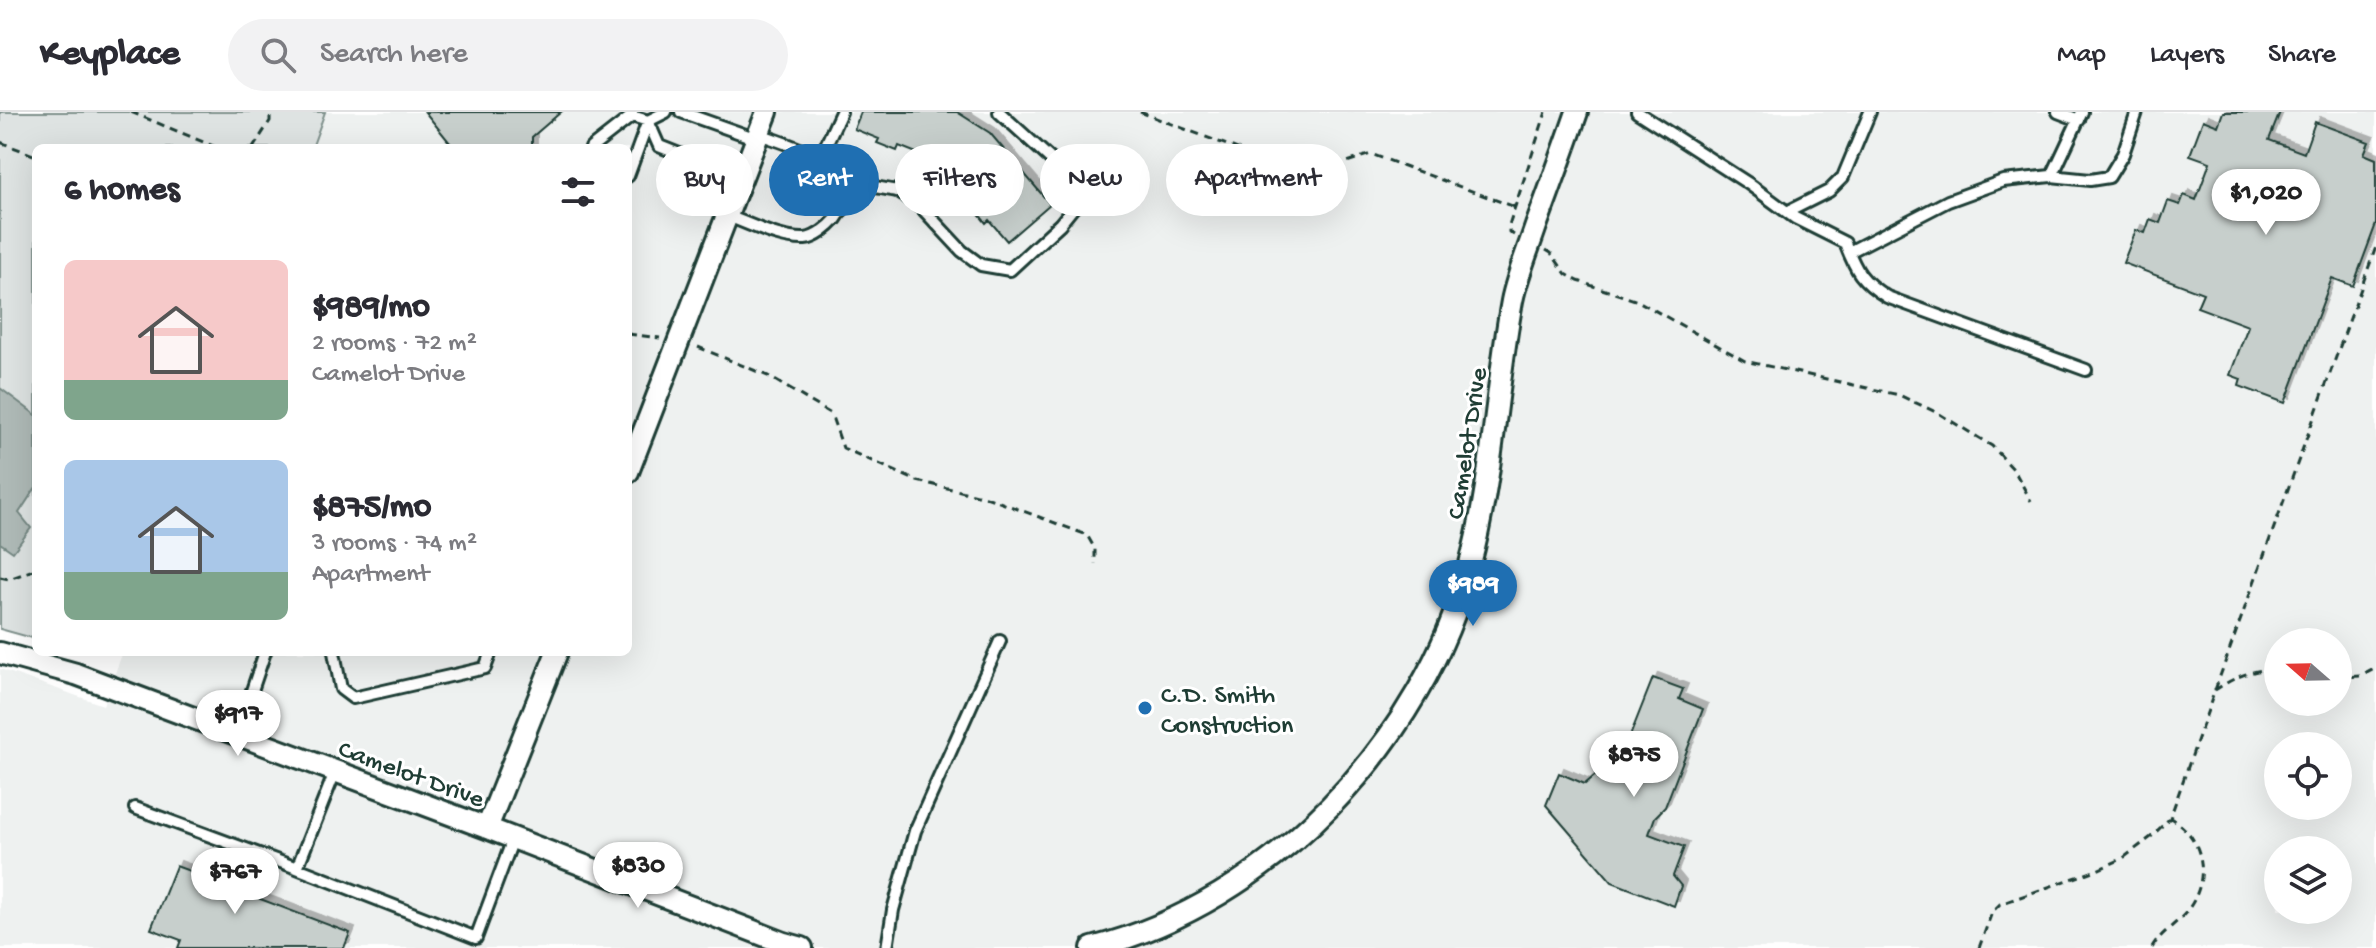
<!DOCTYPE html>
<meta charset="utf-8">
<style>
body{margin:0;font-family:"Gochi Hand",sans-serif;background:#f2f2f3;color:#2b2b33;height:100vh;display:flex;flex-direction:column;font-size:30px;white-space:nowrap}
*{box-sizing:border-box;margin:0}
p{font-size:26px;color:#7c7c81}
.icon{flex:none;width:44px;height:44px;fill:none;stroke:currentColor;stroke-width:2;stroke-linecap:round;stroke-linejoin:round}
.map{position:relative;flex:1;overflow:hidden}
.sheet{position:absolute;left:32px;top:32px;width:600px;height:512px;display:flex;flex-direction:column;background:#fff;border-radius:12px;box-shadow:0 8px 32px #0002}
.sheet>*{flex:none}
.banner{position:absolute;left:656px;top:32px;width:760px;height:72px;display:flex;gap:16px}
.needle{width:52px;rotate:290deg}
.buttons{position:absolute;left:2264px;top:516px;display:grid;gap:16px}
.buttons a{display:grid;place-items:center;width:88px;height:88px;border-radius:50%;background:#fff;box-shadow:0 8px 32px #0002;font-size:40px}
.price{position:absolute;translate:-50% -68px;padding:0 18px;border-radius:28px;background:#fff;color:#222;font-size:26px;line-height:52px;filter:drop-shadow(0 2px 4px #0008)}
.price::after{content:'';position:absolute;left:50%;top:48px;width:24px;height:18px;margin-left:-12px;background:inherit;clip-path:polygon(0 0,100% 0,50% 100%)}
.price.selected{background:#1f6fb2;color:#fff}
ul{padding:0;list-style:none}
li{display:flex;align-items:center;gap:24px;height:200px;padding:0 32px}
li span{display:grid;place-items:center;flex:none;width:224px;height:160px;border-radius:12px;color:#555}
li>.icon{margin-inline-start:auto}
span .icon{width:96px;height:96px;fill:#fffc;stroke-width:1}
li b{font-size:34px}
h2{display:flex;justify-content:space-between;align-items:center;height:96px;padding:0 32px;font-size:34px}
.pill{padding:0 28px;border-radius:36px;background:#fff;box-shadow:0 8px 32px #0002;font-size:28px;line-height:72px}
.pill.selected{background:#1f6fb2;color:#fff}
header{display:flex;align-items:center;gap:48px;box-sizing:border-box;height:112px;padding:0 40px;background:#fff;border-bottom:2px solid #e1e1e2}
header strong{font-size:38px}
nav{display:flex;gap:44px;margin-inline-start:auto;font-size:28px}
.search{width:560px;height:72px;background:#f2f2f3;display:flex;align-items:center;gap:20px;box-sizing:border-box;padding:0 28px;border-radius:44px;color:#7c7c81;font-size:30px}
.map>svg:first-child{display:block}
.built{fill:#eef1f0;fill-rule:evenodd}
.green{fill:#dee3e2;stroke:#7e908b;stroke-width:2}
.water{fill:#afbab7;stroke:#758883;stroke-width:2}
.building{fill:#c7cfcc;stroke:#1f3d34;stroke-width:2;filter:url(#shadow)}
.lines{fill:none;stroke-linecap:round;stroke-linejoin:round}
.service-casing{stroke:#1f3d34;stroke-width:16}
.minor-casing{stroke:#1f3d34;stroke-width:26}
.path{stroke:#1f3d34;stroke-width:3;stroke-dasharray:8 6;stroke-linecap:butt}
.service{stroke:#fff;stroke-width:10}
.minor{stroke:#fff;stroke-width:20}
.poi-dot{fill:#1f6fb2;stroke:#fff;stroke-width:3}
.labels{text-anchor:middle;stroke-width:6;stroke-linejoin:round;paint-order:stroke}
.street-label{font-size:26px;fill:#1f3d34;stroke:#fff}
.poi-label{font-size:26px;fill:#1f3d34;stroke:#fff;text-anchor:start}
</style>
<header>
<strong>Keyplace</strong>
<div class="search"><svg class="icon" aria-label="search" viewBox="0 0 24 24"><circle cx="10" cy="10" r="6"/><path d="M15 15l6 6"/></svg>Search here</div>
<nav><a>Map</a><a>Layers</a><a>Share</a></nav>
</header>
<div class="map">
<svg width="2376" height="836" viewBox="0 0 2376 836">
<defs>
<filter id="shadow"><feDropShadow dx="5" dy="-5" stdDeviation="0" flood-color="#0004"/></filter>
</defs>
<rect width="100%" height="100%" fill="#fff"/>
<filter id="ink" filterUnits="userSpaceOnUse"><feTurbulence type="fractalNoise" baseFrequency=".0125" numOctaves="2"/><feDisplacementMap in="SourceGraphic" scale="16" xChannelSelector="R" yChannelSelector="G"/><feConvolveMatrix kernelMatrix="1 2 1 2 8 2 1 2 1" color-interpolation-filters="sRGB"/></filter>
<g filter="url(#ink)">
<path class="built" d="M325,0H2376V836H0V557L103,593L123,540H628V36H312ZM2278,530H2338V590H2278ZM2278,634H2338V694H2278ZM2278,738H2338V798H2278Z"/>
<path class="green" d="M0,0H325L312,36H36V527L0,517Z"/>
<path class="water" d="M0,276L36,303V375L19,401L31,416L13,440L0,431Z"/>
<path class="building" d="M425,0H561L532,25V36H454Z
M861,0H957L990,21L1050,92L1007,129L989,108L986,111L972,94L975,91L953,59L948,66L931,52L934,48L899,34L897,39L877,31L879,27L854,17Z
M2223,0H2280L2269,28L2304,41L2315,10L2369,30L2364,42L2376,47V112L2353,174L2332,166L2285,291L2239,274L2241,267L2230,263L2248,214L2197,195L2203,181L2123,151L2136,118L2145,121L2150,107L2160,111L2168,89L2180,93L2184,83L2196,88L2210,50L2190,43L2203,8L2218,14Z
M1653,566L1683,577L1679,587L1703,597L1665,695L1655,705L1649,722L1684,735L1673,764L1681,774L1674,794L1612,770L1546,693L1559,661L1585,672L1598,661L1613,667Z
M224,747L237,752L233,763L244,767L239,779L350,821L344,836H178L181,828L151,817L176,754L206,765L210,754L220,758Z"/>
<g class="lines">
<defs>
<path id="service" d="M666,0L648,9L659,34L742,67
M681,0L757,27
M1637,0L1749,72L1795,106L1845,131C1856,159 1861,169 1887,185L2086,258
M2058,0L2079,8
M591,36L632,4V0
M820,46L841,0
M628,64L648,9L632,4
M2052,64L2082,0
M842,69L897,79L921,95L962,139L981,153L1010,158L1060,112L1077,91L1078,78L1056,52L999,0
M1787,100L1829,79L1843,65L1870,0
M727,104C751,112 779,128 805,127C816,126 829,115 836,107C874,56 792,34 759,22
M1849,140L1948,89L2003,69L2051,64L2090,68L2109,65L2123,42L2137,0
M334,540L341,577L353,586L485,556L491,540
M237,623L265,540
M335,660L297,756L476,826L513,727
M135,696L297,756
M887,836L893,798L915,719L1000,529"/>
<path id="minor" d="M628,360L767,0
M0,541L76,562L487,716L784,831L802,836
M487,716L557,540
M1092,836C1270,791 1425,629 1470,452C1493,366 1496,276 1512,189C1517,164 1528,138 1536,114C1550,76 1564,38 1577,0"/>
</defs>
<use href="#service" class="service-casing"/>
<use href="#minor" class="minor-casing"/>
<path class="path" d="M131,0L218,36
M1140,0L1314,66L1344,51L1371,42L1515,95
M0,30L36,44
M253,36L270,9V0
M1514,123L1509,120V113L1546,0
M1546,138L1551,141L1566,162L1578,169L1638,189L1745,249L1899,283L1938,301L1992,334L2014,358L2031,389
M628,222L660,226
M698,235L768,264L831,302L843,336L917,369L986,385L1087,423L1095,437V452
M0,465L9,467L36,457
M2338,565L2361,564L2376,556
M2215,578L2376,135
M1979,836L1992,800L2000,792L2097,758L2122,747L2151,725L2170,706L2215,578C2235,565 2254,556 2278,558
M2152,836C2160,821 2177,812 2187,799C2211,768 2205,725 2170,706"/>
<use href="#service" class="service"/>
<use href="#minor" class="minor"/>
</g>
</g>
<circle class="poi-dot" cx="1145" cy="596" r="8"/>
<g class="labels">
<g class="street-label">
<text transform="translate(1465 331) rotate(-81)" y="9">Camelot Drive</text>
<text transform="translate(412 660) rotate(20)" y="9">Camelot Drive</text>
</g>
<g class="poi-label">
<text x="1161" y="590">C.D. Smith<tspan x="1161" dy="30">Construction</tspan></text>
</g>
</g>
</svg>
<div class="buttons">
<a><svg class="needle" viewBox="-14 -14 28 28"><path d="M0-13l5 13h-10z" fill="#e53935"/><path d="M0 13l5-13h-10z" fill="#7c7c81"/></svg></a>
<a><svg class="icon" aria-label="locate" viewBox="0 0 24 24"><circle cx="12" cy="12" r="6"/><path d="M12 2v4M12 18v4M2 12h4M18 12h4"/></svg></a>
<a><svg class="icon" aria-label="layers" viewBox="0 0 24 24"><path d="M12 4l9 5-9 5-9-5zM3 14l9 5 9-5"/></svg></a>
</div>
<b class="price" style="left:2266px;top:125px">$1,020</b>
<b class="price selected" style="left:1473px;top:516px">$989</b>
<b class="price" style="left:238px;top:646px">$917</b>
<b class="price" style="left:1634px;top:687px">$875</b>
<b class="price" style="left:638px;top:798px">$830</b>
<b class="price" style="left:235px;top:804px">$767</b>
<div class="banner">
<a class="pill">Buy</a>
<a class="pill selected">Rent</a>
<a class="pill">Filters</a>
<a class="pill">New</a>
<a class="pill">Apartment</a>
</div>
<section class="sheet">
<h2>6 homes<svg class="icon" aria-label="filters" viewBox="0 0 24 24"><path d="M4 7h16M4 17h16"/><circle cx="9" cy="7" r="2"/><circle cx="15" cy="17" r="2"/></svg></h2>
<ul>
<li><span style="background:linear-gradient(#f6c9c9 75%,#7fa58c 0)"><svg class="icon" aria-label="home" viewBox="0 0 24 24"><path d="M3 11l9-7 9 7M6 9v11h12V9"/></svg></span><div><b>$989/mo</b><p>2 rooms · 72 m²</p><p>Camelot Drive</p></div></li>
<li><span style="background:linear-gradient(#a9c7e8 70%,#7fa58c 0)"><svg class="icon" aria-label="home" viewBox="0 0 24 24"><path d="M3 11l9-7 9 7M6 9v11h12V9"/></svg></span><div><b>$875/mo</b><p>3 rooms · 74 m²</p><p>Apartment</p></div></li>
</ul>
</section>
</div>
